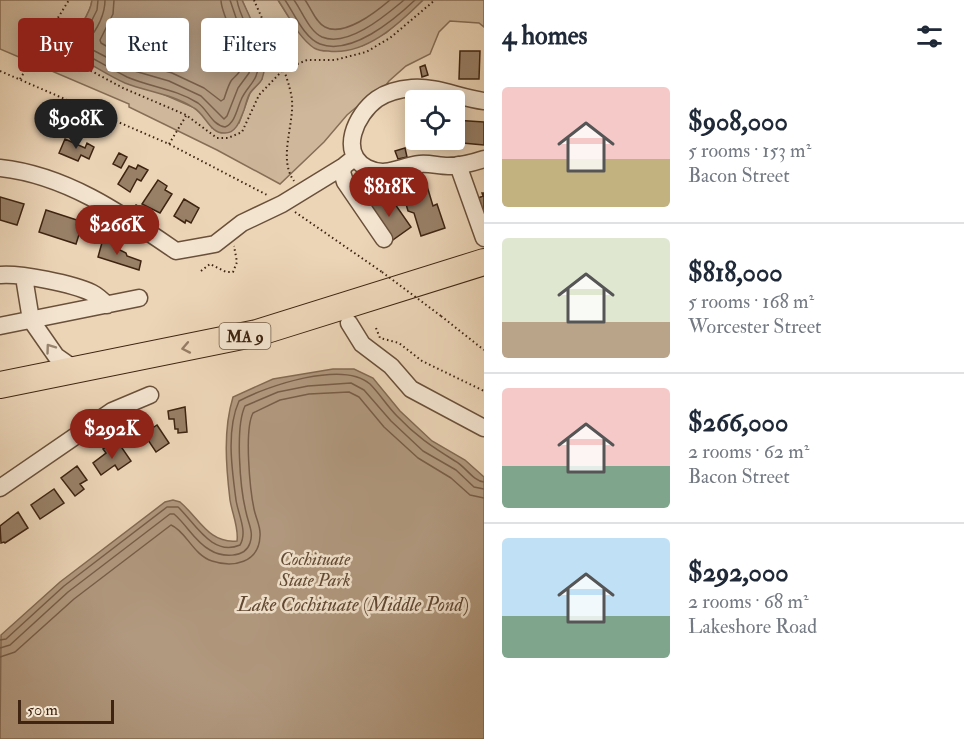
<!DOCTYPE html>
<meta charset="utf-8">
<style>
body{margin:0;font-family:"IM FELL Double Pica",serif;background:#f2f2f3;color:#1f2937;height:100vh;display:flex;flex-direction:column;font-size:22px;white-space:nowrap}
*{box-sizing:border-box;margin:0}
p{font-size:20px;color:#747a83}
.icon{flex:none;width:33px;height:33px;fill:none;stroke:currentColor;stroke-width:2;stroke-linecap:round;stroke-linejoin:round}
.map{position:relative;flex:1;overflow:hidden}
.panel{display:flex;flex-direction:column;background:#fff;width:480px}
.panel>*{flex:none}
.banner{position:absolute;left:18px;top:18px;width:375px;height:54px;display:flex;gap:12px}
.tools{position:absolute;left:405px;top:90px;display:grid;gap:12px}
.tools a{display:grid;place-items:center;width:60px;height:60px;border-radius:6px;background:#fff;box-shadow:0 3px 15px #0003;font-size:30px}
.scale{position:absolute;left:18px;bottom:15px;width:96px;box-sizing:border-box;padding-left:6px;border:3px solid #3e2411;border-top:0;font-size:16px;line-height:21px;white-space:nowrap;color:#3e2411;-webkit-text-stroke:4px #f3e4d0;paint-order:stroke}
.price{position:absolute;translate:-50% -51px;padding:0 14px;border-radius:21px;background:#8f2418;color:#fff;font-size:20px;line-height:39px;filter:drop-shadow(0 2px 3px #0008)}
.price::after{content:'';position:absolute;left:50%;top:36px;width:18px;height:14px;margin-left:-9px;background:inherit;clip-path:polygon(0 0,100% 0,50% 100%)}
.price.active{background:#222;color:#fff}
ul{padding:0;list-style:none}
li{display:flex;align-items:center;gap:18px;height:150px;padding:0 18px}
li+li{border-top:2px solid #e0e1e3}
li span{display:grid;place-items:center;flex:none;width:168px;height:120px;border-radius:6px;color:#555}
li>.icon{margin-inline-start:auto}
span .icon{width:72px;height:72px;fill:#fffc;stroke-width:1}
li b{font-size:26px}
h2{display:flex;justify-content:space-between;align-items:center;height:72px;padding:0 18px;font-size:26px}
.chip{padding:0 21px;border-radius:6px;background:#fff;box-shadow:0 3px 15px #0003;font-size:21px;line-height:54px}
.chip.active{background:#8f2418;color:#fff}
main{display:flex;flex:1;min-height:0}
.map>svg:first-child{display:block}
.green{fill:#ceb79b;stroke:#866e56;stroke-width:1.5}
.water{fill:#b1997f;stroke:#836a53;stroke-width:1.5}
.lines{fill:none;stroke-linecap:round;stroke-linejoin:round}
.shore{stroke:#785e48;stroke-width:1.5}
.building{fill:#988067;stroke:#3e2411;stroke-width:1.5}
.minor-casing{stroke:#6a503a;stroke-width:19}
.highway-casing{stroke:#3e2411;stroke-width:28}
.path{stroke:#3e2411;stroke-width:2;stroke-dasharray:1.5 3;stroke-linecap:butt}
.minor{stroke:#f3e4d0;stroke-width:16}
.highway{stroke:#ecd5b7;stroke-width:26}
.path-bridge{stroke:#3e2411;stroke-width:2;stroke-dasharray:1.5 3;stroke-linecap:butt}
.oneway{stroke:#988470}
.oneway2{stroke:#957c64}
.labels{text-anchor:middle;stroke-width:5;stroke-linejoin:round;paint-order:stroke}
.shield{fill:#f3e4d0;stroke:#745e4a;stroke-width:1.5}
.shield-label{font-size:16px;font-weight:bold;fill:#3e2411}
.park-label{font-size:18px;font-style:italic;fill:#624934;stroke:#f3e4d0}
.water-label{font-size:20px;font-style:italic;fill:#604732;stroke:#f3e4d0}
</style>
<main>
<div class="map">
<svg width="484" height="739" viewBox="0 0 484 739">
<rect width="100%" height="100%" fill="#ecd5b7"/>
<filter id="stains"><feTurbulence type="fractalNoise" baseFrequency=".00333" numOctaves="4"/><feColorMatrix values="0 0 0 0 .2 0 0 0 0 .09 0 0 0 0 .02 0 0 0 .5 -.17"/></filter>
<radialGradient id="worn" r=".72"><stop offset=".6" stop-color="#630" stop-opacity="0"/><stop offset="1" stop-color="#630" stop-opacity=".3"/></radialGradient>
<path class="green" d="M0,0H92C90,22 64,36 77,57L195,108L206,118L212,128L239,123L250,93L262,79L264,60L258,37L242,0H278L288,16L362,46L386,33L423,0H484V27L479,23L450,21L439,32L430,54L406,66L389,81L383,89L366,99L347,115L324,142L280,184L217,150L129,107V104L0,49Z"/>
<path class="water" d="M92,0H242C251,20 271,57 262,79C260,84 253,88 250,93C247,98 246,104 244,110C240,119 237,133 225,133C210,134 206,115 194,108C173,94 148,92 125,83C109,76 93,65 77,57C64,36 90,22 92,0Z
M278,0H423C399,24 365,56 328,51C323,51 319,51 314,48C298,37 289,16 278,0Z
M333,369H354L373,378L400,411L432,441L465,460L484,477V739H0L1,635L60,582L165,502L173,500L180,502C199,518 209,544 237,541C239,528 232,513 230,500C226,466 223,430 233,397L273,379Z"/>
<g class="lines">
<path class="shore" d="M98,0L97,10L86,32L79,40L78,48L81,52C96,60 111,69 127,77C150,87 176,89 198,103C208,110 212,125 225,127C235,123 237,109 241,100C245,90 253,84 256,76C267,52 240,23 237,0
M105,0C105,15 96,31 86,43L87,47L131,70L169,81L201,96L224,119L227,116L238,88L249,73L251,62L230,0
M114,0L113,14L100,40L101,43L134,62L172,73L204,88L221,101L224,99C226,93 228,86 231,81C234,77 239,74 240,70C247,55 221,18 221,0
M285,0C294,13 304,38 320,44C351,56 394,20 415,0
M294,0C302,11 309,31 322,37C348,48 386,15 404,0
M305,0C311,8 316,23 325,27C344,37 376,12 390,0
M0,640L6,639L64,586L167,507H178C195,523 212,557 240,545C248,532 238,514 236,500C232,470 226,430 239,401C267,386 343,360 370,384C380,394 387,406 397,416C416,436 431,446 455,461C465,466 473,481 484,482
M0,648L10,645L68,592L170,514H174C187,525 195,542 210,550C221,557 245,559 250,543C254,532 248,523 246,512C240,488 235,427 245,406L278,392L308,386L351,383L364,390L391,421L423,451L456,470L474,487L484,489
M0,657L15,652L74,599L171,525C186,531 193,555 212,561C233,568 259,563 260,536C261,527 256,519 254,509C250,490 244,430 253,413L280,400L309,394L349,392L359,397L384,427L418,458L451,478L470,495L484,498"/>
</g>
<path class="building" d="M460,51H480L479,79H459Z
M425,65L428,75L422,77L420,67Z
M454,120L484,122V145L441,141V140H454Z
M65,139L85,148L87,143L94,147L89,159L81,155L78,161L59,153Z
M405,148L407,157L398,159L395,151Z
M119,153L127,157L121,168L113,164Z
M138,165L148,170L141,181L137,179L130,192L118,184L129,166L136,169Z
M418,169L423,187L427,186L433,206L437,204L445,228L421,236L414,213L408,211L403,194L399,195L394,177Z
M158,180L167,186L165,190L172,194L160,213L142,204Z
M482,193H484V213L481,214L476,199L483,196Z
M388,194L411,227L390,242L367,209Z
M0,197L24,204L17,225L0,220Z
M184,199L199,208L191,223L186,220L185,223L174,216Z
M136,205L143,209L139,217L132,213Z
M46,210L83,222L76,244L39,232Z
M103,239L115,243L114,247L126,253L127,256L141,261L139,270L98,257Z
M185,407L187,432L178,433V429H175L174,419H169L168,411Z
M157,425L169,443L156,452L144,434Z
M109,445L113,450L120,445L131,461L118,470L115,465L101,475L93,463L106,453L103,449Z
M77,466L87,480L80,484L84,489L75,496L61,478Z
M54,489L64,503L40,519L31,505Z
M18,512L28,528L5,543L4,542L1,543L0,526Z"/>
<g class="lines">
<defs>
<path id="minor" d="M484,101C460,98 436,86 412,88C400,89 387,92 377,99C356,114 338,153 367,168C387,178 400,166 420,164C429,163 439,166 448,166C460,166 472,163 484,159
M458,165L484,238
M344,166L342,172L345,182L384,239
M0,168C66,175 122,214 176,251L215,244L242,223L282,204L344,166L354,158
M0,275C20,273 74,284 92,293C98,296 102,300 107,305
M24,277L31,320L56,356L76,370
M349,323L362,344L391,366L411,389L484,428
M0,326L139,298
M0,488L112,411L150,395"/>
<path id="highway" d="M0,385L257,333L484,262"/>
</defs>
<use href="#minor" class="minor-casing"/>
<use href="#highway" class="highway-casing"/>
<path class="path" d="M254,0C265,26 289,74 292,100C294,126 278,159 294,181
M43,45L123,88L186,115L217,138H228L242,132L259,95L283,70L307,60H335L366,52L390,38L435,0
M0,71L169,144L267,195
M20,79L69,0
M169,144L186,116
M295,212L382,272
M201,271L210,264L226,272H233L237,262L234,246
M441,316L484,350
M376,328L380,338L399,343L422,361L484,391"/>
<use href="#minor" class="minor"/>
<use href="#highway" class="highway"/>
<path class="path-bridge" d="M382,272L441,316"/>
</g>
<defs><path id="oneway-chevron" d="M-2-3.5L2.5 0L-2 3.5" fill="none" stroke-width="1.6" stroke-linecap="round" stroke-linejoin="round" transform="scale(1.5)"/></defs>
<use class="oneway" href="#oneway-chevron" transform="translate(50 348) rotate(-126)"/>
<use class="oneway2" href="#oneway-chevron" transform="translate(186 348) rotate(169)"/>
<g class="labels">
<rect class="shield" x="219.5" y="323" width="51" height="26" rx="4.5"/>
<g class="shield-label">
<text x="245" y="342">MA 9</text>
</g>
<g class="park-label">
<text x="315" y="565">Cochituate<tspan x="315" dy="21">State Park</tspan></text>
</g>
<g class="water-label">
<text x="353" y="611">Lake Cochituate (Middle Pond)</text>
</g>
</g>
<rect width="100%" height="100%" filter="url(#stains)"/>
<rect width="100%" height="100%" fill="url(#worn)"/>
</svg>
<div class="tools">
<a><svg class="icon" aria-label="locate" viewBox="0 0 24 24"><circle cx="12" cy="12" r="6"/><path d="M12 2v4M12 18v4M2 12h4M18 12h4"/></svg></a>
</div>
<div class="scale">50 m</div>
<b class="price active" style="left:76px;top:150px">$908K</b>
<b class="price" style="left:389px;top:218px">$818K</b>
<b class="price" style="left:117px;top:256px">$266K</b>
<b class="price" style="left:112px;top:460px">$292K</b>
<div class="banner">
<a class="chip active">Buy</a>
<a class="chip">Rent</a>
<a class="chip">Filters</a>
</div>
</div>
<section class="panel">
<h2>4 homes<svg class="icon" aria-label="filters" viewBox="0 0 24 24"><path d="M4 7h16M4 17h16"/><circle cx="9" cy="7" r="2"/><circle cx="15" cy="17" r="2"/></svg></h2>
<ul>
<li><span style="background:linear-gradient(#f6c9c9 60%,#c2b280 0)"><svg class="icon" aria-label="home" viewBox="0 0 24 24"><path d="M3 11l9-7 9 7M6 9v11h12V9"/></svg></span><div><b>$908,000</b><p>5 rooms · 153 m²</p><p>Bacon Street</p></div></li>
<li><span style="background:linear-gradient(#dfe7d0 70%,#b9a48a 0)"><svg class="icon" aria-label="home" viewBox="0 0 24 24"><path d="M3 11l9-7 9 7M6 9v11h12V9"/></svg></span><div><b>$818,000</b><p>5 rooms · 168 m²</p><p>Worcester Street</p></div></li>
<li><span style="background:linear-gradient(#f6c9c9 65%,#7fa58c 0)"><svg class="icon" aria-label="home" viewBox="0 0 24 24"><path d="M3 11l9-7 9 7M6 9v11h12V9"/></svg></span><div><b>$266,000</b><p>2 rooms · 62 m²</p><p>Bacon Street</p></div></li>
<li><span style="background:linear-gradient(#bfe0f5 65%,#7fa58c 0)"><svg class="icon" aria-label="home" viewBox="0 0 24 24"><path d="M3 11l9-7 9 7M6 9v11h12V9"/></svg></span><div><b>$292,000</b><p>2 rooms · 68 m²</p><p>Lakeshore Road</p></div></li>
</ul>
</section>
</main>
